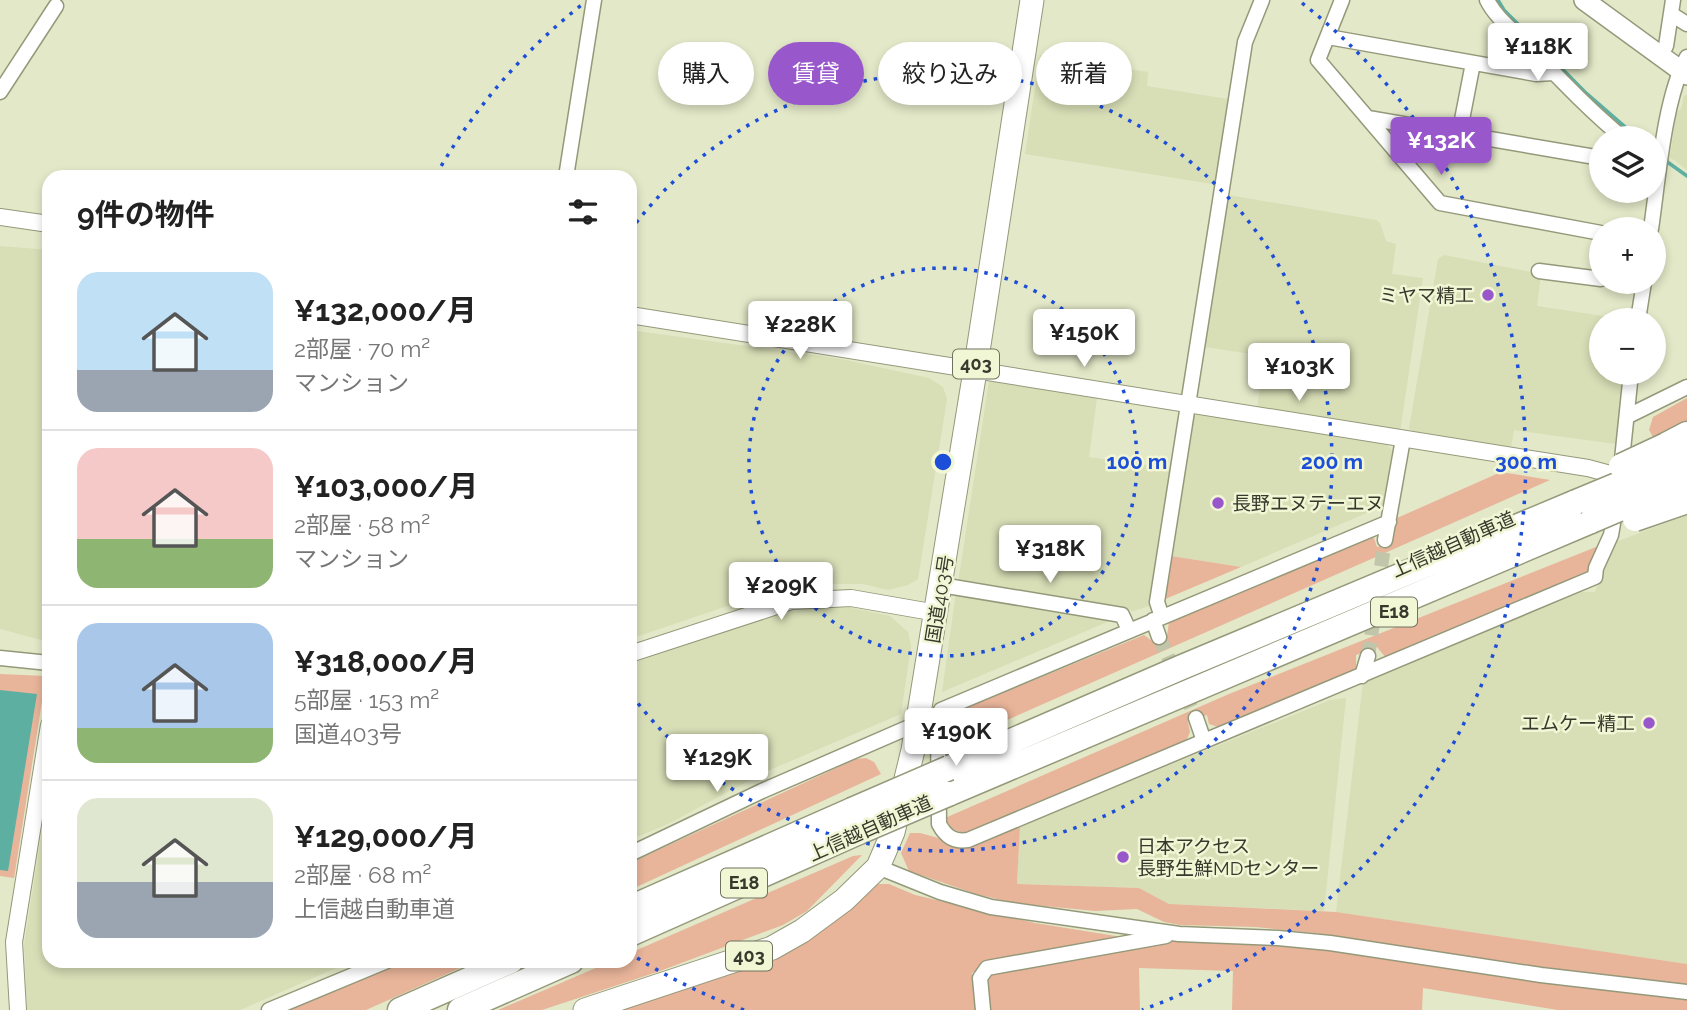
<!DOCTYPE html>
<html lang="ja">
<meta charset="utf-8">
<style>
body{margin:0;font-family:Raleway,"Noto Sans JP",sans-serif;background:#f6f6f6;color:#222;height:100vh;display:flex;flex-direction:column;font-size:26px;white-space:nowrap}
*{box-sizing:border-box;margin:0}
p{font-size:23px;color:#767676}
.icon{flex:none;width:38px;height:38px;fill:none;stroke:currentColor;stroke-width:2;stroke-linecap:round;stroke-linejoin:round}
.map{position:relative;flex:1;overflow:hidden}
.side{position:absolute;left:42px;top:170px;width:595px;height:798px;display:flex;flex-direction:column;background:#fff;border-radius:21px;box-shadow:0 4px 10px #0003}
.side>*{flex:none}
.guide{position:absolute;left:658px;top:42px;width:665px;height:63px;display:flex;gap:14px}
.tools{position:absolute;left:1589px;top:126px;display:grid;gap:14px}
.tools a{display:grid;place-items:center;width:77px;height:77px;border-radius:50%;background:#fff;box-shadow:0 4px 10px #0003;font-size:35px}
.price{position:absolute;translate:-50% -60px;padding:0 16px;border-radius:7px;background:#fff;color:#222;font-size:23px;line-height:46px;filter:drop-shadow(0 2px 4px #0008)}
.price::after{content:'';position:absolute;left:50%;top:42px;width:21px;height:16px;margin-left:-10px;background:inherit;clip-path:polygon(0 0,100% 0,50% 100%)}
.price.on{background:#9957cc;color:#fff}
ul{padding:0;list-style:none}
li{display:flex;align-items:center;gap:21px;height:175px;padding:0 35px}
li+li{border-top:2px solid #e0e0e0}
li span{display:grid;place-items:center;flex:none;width:196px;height:140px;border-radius:21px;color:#555}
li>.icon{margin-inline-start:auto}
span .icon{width:84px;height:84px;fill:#fffc;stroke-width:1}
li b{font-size:30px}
h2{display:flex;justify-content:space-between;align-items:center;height:84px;padding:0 35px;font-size:30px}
.pill{padding:0 24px;border-radius:32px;background:#fff;box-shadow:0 4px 10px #0003;font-size:24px;line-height:63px}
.pill.on{background:#9957cc;color:#fff}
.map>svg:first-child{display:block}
.built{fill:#d8deb6}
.green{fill:#e8b49a}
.water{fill:#5db0a1}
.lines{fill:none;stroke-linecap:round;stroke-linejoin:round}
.stream{stroke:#5db0a1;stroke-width:3.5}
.minor-tunnel{stroke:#c1c5a9;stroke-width:14;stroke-dasharray:14 7;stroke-linecap:butt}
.minor-casing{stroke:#94997a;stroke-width:17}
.tertiary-casing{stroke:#94997a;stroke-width:18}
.secondary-casing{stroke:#94997a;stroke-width:22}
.trunk-casing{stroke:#94997a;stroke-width:25}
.motorway-casing{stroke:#94997a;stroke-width:27}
.minor{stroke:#fff;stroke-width:14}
.tertiary{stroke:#fff;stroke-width:16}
.secondary{stroke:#fff;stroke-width:19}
.trunk{stroke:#fff;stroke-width:23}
.motorway{stroke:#fff;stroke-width:24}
.motorway-bridge-casing{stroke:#94997a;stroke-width:27;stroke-linecap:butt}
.motorway-bridge{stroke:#fff;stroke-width:24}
.ring{fill:none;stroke:#1d4ed8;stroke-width:3.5;stroke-dasharray:3.5 7}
.poi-dot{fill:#9957cc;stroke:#f1f6d5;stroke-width:2.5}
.labels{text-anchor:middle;stroke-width:5;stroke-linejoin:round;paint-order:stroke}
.shield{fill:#f1f6d5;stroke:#6f725f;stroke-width:2}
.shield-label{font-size:18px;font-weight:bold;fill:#37392d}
.poi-label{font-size:19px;fill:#37392d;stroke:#f1f6d5;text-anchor:end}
.street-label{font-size:19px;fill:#37392d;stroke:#f1f6d5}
.centre{fill:#1d4ed8;stroke:#f1f6d5;stroke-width:3.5}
.ring-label{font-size:21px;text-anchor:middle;font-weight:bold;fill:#1d4ed8;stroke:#f1f6d5;stroke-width:5;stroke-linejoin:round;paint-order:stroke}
</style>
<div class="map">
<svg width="1687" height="1010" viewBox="0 0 1687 1010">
<rect width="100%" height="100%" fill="#e3e8c8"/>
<path class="built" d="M1040,55L1148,72L1147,86L1228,99L1215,183L1212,184L1025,154Z
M1687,95V170L1670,157L1676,113L1681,109L1684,96Z
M1228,195L1376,220L1380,223L1386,241L1396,244L1392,274L1423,278L1400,432L1257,408L1265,356L1205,347Z
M0,246L49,250V642L0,629Z
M1444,255L1541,274L1537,306L1630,320H1601V373H1625L1615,444L1514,430L1511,447L1412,431L1409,428L1438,259Z
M630,330L841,359L929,378L943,387L947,399L918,579L908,585L888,590L863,584H816L771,591L630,639Z
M989,381L1097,398L1089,457L1172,469L1152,605L1134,611L958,583Z
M1197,414L1386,444L1392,450L1383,506L1241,567L1171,556L1193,417Z
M1687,515V964L1336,912L1363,682L1582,592H1595L1613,543Z
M956,592L1112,620L942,692Z
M818,607L852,608L890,616L908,632L911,646L901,714L765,772L668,824L630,840V664L776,614Z
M1346,698L1324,911L1169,904L1139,888L1017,884L1020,826L1330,700Z
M49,785V961H352L240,1010H27L24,945Z"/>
<path class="green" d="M1687,398V421L1653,437L1649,430L1653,417Z
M1501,472L1550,480L946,747C944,729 946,723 959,711L1144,635L1152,641L1167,636L1169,622L1364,538H1374L1377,547L1393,541L1397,518Z
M1601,545L1588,574L1386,658L1377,647L1356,655V675L1221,728L1209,724L1207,715L1188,722L1190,732L1185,744L967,834L952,829L945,818L1229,694Z
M1171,556L1241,567L1163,600Z
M0,674L46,676L14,878L0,876Z
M866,758L874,762L881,774L630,890V863L856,759Z
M1020,826L1017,884L1139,888L1169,904L1336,912L1687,964V985L1534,967L1315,933L1256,927L1180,925L1164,922L1137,909L1095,911L1014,903L976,894L909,871L901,853L910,833H920L942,839Z
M862,855L807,911L783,925L660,971L542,1010H498L612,961H630V953L853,856Z
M877,884H889L915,895L1035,923L1122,937L987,963L972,973L975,1010H610L795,949L815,935Z
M1172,938L1320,947L1687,998V1010H1558L1423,988L1422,1010H1232L1233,971L1139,968L1140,1010H989L986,979L991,974Z
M405,961H476L366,1010H289Z"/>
<path class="water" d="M0,690L37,694L8,871L0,870Z"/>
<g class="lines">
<path class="stream" d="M1498,0L1504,10L1585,92L1638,138
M1666,161L1687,176"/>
<path class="minor-tunnel" d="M1378,587L1385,540
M1159,637L1196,718
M1368,656L1375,611"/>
<defs>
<path id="minor" d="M1342,0L1318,60L1440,203L1601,233
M1487,0C1496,18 1513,30 1526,44C1558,77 1588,109 1623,138
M1671,14L1687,24
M1328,37L1536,74L1553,73
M1666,46L1673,0
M0,92L56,6
M1368,118L1601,158
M1459,135L1473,63
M566,177L594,0
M1651,229C1658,182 1664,98 1687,57
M1539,271L1601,279
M1626,282L1644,284
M1638,320L1644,282
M1628,416L1687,387
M1621,469L1631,373
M1389,522L941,710L938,727L939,824C946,837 954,842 968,840L1595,577L1596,568L1611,535L1616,506
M1385,540L1403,439
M941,585L1122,615L1129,630
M1162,617L1157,602L1245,42L1262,0
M1153,620L1159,637
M0,658L49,663
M1362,676L1368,656
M1196,718L1204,741
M630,854L762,791L907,728
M878,867L940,892L991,907L1179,934L1278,938L1330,943L1541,975L1687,992
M269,1010L387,961
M983,1010L980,978L987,968L1166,936"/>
<path id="tertiary" d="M0,217L49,224
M630,315L1588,468L1629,479
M630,654L792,601L851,598L937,613
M18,1010L14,942L49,725"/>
<path id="secondary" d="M1584,0L1687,75"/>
<path id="trunk" d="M585,1010L772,948L802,931L844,900L878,867L893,832L913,750L975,371L1032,0"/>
<path id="motorway" d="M1666,445L1687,434
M949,768L1180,668L1576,502
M948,794L1591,521
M630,908L852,810
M630,934L859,832
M400,1010L511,961
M460,1010L571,961"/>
</defs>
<use href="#minor" class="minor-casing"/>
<use href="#tertiary" class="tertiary-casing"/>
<use href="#secondary" class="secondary-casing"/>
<use href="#trunk" class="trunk-casing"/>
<use href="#motorway" class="motorway-casing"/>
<use href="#minor" class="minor"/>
<use href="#tertiary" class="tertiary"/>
<use href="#secondary" class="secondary"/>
<use href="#trunk" class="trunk"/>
<use href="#motorway" class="motorway"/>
<defs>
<path id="motorway-bridge" d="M1621,466L1666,445
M1576,502L1682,458
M1635,519L1687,501
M1591,521L1687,480
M852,810L949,768
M859,832L948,794"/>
</defs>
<use href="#motorway-bridge" class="motorway-bridge-casing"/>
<use href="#motorway-bridge" class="motorway-bridge"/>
</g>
<g class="ring">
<circle cx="943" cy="462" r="194"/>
<path d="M630 231A389 389 0 1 1 630 693"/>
<path d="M744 1010A583 583 0 0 1 634 956M436 175A583 583 0 0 1 584 3M1302 3A583 583 0 0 1 1142 1010"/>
</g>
<g class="poi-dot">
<circle cx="1488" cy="295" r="7"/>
<circle cx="1218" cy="503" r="7"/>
<circle cx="1649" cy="723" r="7"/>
<circle cx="1123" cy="857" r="7"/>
</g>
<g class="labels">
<g class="shield">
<rect x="953" y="349.5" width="46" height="29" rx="5"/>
<rect x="1371" y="597.5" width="46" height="29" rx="5"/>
<rect x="721" y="868.5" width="46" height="29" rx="5"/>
<rect x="726" y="941.5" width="46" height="29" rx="5"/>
</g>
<g class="shield-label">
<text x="976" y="370">403</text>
<text x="1394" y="618">E18</text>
<text x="744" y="889">E18</text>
<text x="749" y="962">403</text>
</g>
<g class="poi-label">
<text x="1474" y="302">ミヤマ精工</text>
<text x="1232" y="510" text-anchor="start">長野エヌテーエヌ</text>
<text x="1635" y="730">エムケー精工</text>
<text x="1137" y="853" text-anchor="start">日本アクセス<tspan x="1137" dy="22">長野生鮮MDセンター</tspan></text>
</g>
<g class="street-label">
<text transform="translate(1453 544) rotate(-24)" y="7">上信越自動車道</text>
<text transform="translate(939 599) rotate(-81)" y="7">国道403号</text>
<text transform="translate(870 828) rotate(-24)" y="7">上信越自動車道</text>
</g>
</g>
<circle cx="943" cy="462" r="10" class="centre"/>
<g class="ring-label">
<text x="1137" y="469">100 m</text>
<text x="1332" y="469">200 m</text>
<text x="1526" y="469">300 m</text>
</g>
</svg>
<div class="tools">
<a><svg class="icon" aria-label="layers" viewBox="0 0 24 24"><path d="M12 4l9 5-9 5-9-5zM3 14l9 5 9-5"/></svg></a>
<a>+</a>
<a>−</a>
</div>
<b class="price" style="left:1538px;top:83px">¥118K</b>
<b class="price on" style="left:1441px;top:177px">¥132K</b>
<b class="price" style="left:800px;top:361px">¥228K</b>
<b class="price" style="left:1084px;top:369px">¥150K</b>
<b class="price" style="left:1299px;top:403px">¥103K</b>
<b class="price" style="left:1050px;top:585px">¥318K</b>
<b class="price" style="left:781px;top:622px">¥209K</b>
<b class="price" style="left:956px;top:768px">¥190K</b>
<b class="price" style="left:717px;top:794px">¥129K</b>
<div class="guide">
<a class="pill">購入</a>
<a class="pill on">賃貸</a>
<a class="pill">絞り込み</a>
<a class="pill">新着</a>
</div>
<section class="side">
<h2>9件の物件<svg class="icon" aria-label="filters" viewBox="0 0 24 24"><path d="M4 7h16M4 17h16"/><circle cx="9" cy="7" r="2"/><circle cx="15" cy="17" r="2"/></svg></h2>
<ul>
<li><span style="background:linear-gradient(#bfe0f5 70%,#9aa5b1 0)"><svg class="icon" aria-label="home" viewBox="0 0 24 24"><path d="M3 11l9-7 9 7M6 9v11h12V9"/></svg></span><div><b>¥132,000/月</b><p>2部屋 · 70 m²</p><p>マンション</p></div></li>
<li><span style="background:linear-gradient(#f6c9c9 65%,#8fb573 0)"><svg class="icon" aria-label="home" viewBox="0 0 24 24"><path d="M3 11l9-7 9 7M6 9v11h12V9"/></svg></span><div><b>¥103,000/月</b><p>2部屋 · 58 m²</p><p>マンション</p></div></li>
<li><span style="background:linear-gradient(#a9c7e8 75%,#8fb573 0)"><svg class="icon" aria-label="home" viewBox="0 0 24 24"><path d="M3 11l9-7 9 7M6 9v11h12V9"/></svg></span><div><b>¥318,000/月</b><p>5部屋 · 153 m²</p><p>国道403号</p></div></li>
<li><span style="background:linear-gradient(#dfe7d0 60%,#9aa5b1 0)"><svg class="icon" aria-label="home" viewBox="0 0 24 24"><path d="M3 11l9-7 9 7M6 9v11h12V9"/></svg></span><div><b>¥129,000/月</b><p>2部屋 · 68 m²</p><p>上信越自動車道</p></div></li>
</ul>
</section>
</div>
